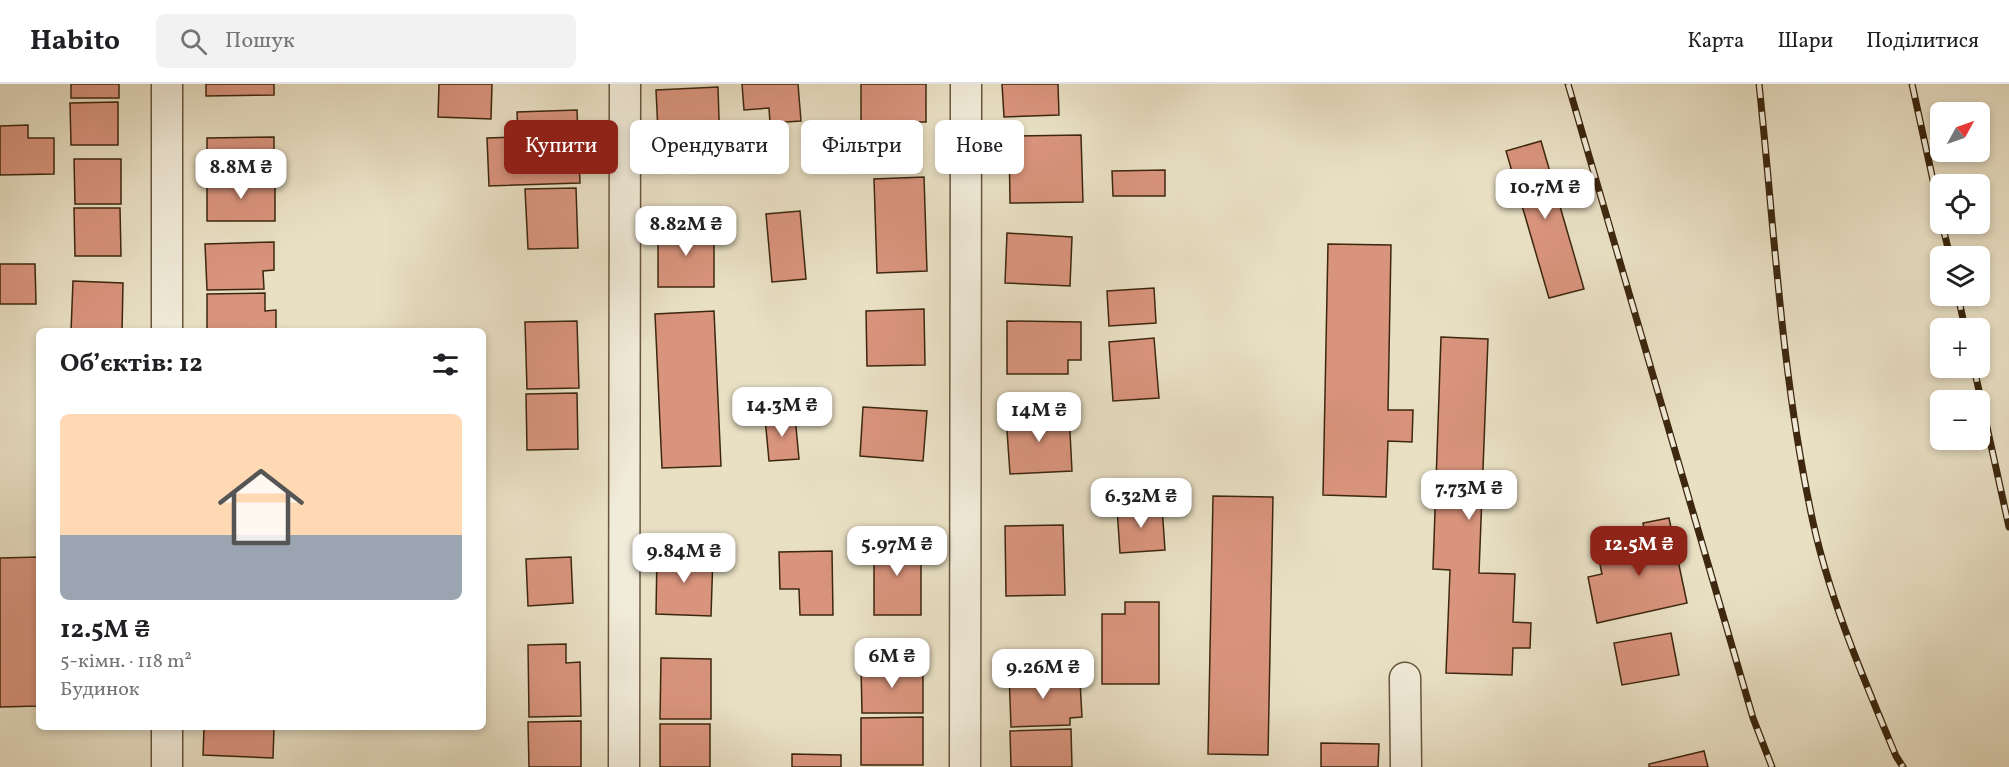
<!DOCTYPE html>
<html lang="uk">
<meta charset="utf-8">
<style>
body{margin:0;font-family:Vollkorn,serif;background:#f2f2f2;color:#202124;height:100vh;display:flex;flex-direction:column;font-size:22px;white-space:nowrap}
*{box-sizing:border-box;margin:0}
p{font-size:20px;color:#757577}
.icon{flex:none;width:33px;height:33px;fill:none;stroke:currentColor;stroke-width:2;stroke-linecap:round;stroke-linejoin:round}
.map{position:relative;flex:1;overflow:hidden}
.side{position:absolute;left:36px;top:244px;width:450px;height:402px;display:flex;flex-direction:column;background:#fff;border-radius:9px;box-shadow:0 3px 9px #0003}
.side>*{flex:none}
.top-card{position:absolute;left:504px;top:36px;width:570px;height:54px;display:flex;gap:12px}
.needle{width:39px;rotate:50deg}
.buttons{position:absolute;left:1930px;top:18px;display:grid;gap:12px}
.buttons a{display:grid;place-items:center;width:60px;height:60px;border-radius:9px;background:#fff;box-shadow:0 3px 9px #0003;font-size:30px}
.price{position:absolute;translate:-50% -51px;padding:0 14px;border-radius:12px;background:#fff;color:#222;font-size:20px;line-height:39px;filter:drop-shadow(0 2px 3px #0008)}
.price::after{content:'';position:absolute;left:50%;top:36px;width:18px;height:14px;margin-left:-9px;background:inherit;clip-path:polygon(0 0,100% 0,50% 100%)}
.price.on{background:#8f2418;color:#fff}
ul{padding:0;list-style:none}
li{display:grid;align-content:center;gap:12px;height:318px;padding:0 24px}
li+li{border-top:2px solid #e0e0e0}
li span{display:grid;place-items:center;height:186px;border-radius:9px;color:#555}
li>.icon{margin-inline-start:auto}
span .icon{width:108px;height:108px;fill:#fffc;stroke-width:1}
li b{font-size:26px}
h2{display:flex;justify-content:space-between;align-items:center;height:72px;padding:0 24px;font-size:26px}
.chip{padding:0 21px;border-radius:9px;background:#fff;box-shadow:0 3px 9px #0003;font-size:21px;line-height:54px}
.chip.on{background:#8f2418;color:#fff}
header{display:flex;align-items:center;gap:36px;box-sizing:border-box;height:84px;padding:0 30px;background:#fff;border-bottom:2px solid #e0e0e0}
header strong{font-size:28px}
nav{display:flex;gap:33px;margin-inline-start:auto;font-size:21px}
.search{width:420px;height:54px;background:#f2f2f2;display:flex;align-items:center;gap:15px;box-sizing:border-box;padding:0 21px;border-radius:9px;color:#757577;font-size:22px}
.map>svg:first-child{display:block}
.building{fill:#d9947d;stroke:#3d270e;stroke-width:1.5}
.lines{fill:none;stroke-linecap:round;stroke-linejoin:round}
.minor-casing{stroke:#68553c;stroke-width:33}
.minor{stroke:#f1ebd9;stroke-width:30}
.rail-casing{stroke:#3d270e;stroke-width:7}
.rail{stroke:#f1ebd9;stroke-width:4.5;stroke-dasharray:14;stroke-linecap:butt}
</style>
<header>
<strong>Habito</strong>
<div class="search"><svg class="icon" aria-label="search" viewBox="0 0 24 24"><circle cx="10" cy="10" r="6"/><path d="M15 15l6 6"/></svg>Пошук</div>
<nav><a>Карта</a><a>Шари</a><a>Поділитися</a></nav>
</header>
<div class="map">
<svg width="2009" height="683" viewBox="0 0 2009 683">
<rect width="100%" height="100%" fill="#e9e0c4"/>
<filter id="stains"><feTurbulence type="fractalNoise" baseFrequency=".00333" numOctaves="4"/><feColorMatrix values="0 0 0 0 .2 0 0 0 0 .09 0 0 0 0 .02 0 0 0 .5 -.17"/></filter>
<radialGradient id="worn" r=".72"><stop offset=".6" stop-color="#630" stop-opacity="0"/><stop offset="1" stop-color="#630" stop-opacity=".3"/></radialGradient>
<path class="building" d="M71,0H119V14H71Z
M206,0H274V11L206,12Z
M439,0H492L491,35L438,33Z
M742,0H798L801,37L770,39L769,24L744,26Z
M861,0H926V38H861Z
M1002,0H1058L1059,31L1004,33Z
M718,3L720,66L659,69L656,6Z
M118,18V61H71L70,19Z
M577,26L580,99L489,102L487,54L518,53L517,28Z
M28,41V54H54V90L0,91V42Z
M1081,51L1083,118L1010,119L1009,52Z
M274,53V74H261V91L207,92V54Z
M1541,57L1584,205L1549,214L1506,67Z
M74,75H121V120H75Z
M1165,86V112H1113L1112,87Z
M924,93L927,187L877,189L874,95Z
M207,95L275,96V137H207Z
M576,104L578,164L528,165L525,105Z
M74,124H120L121,172H75Z
M800,127L806,195L772,198L766,130Z
M658,143H714V203H658Z
M1007,149L1072,153L1070,202L1005,199Z
M274,158V186L263,187L264,205L207,206L205,160Z
M1328,160L1391,161L1388,326H1413L1412,358L1388,357L1386,413L1323,411Z
M0,180H35L36,220H0Z
M73,197L123,199L122,248L71,247Z
M1154,204L1156,239L1109,242L1107,207Z
M265,209V227L276,226V248H207V210Z
M924,225L925,281L867,282L866,227Z
M714,227L721,382L662,384L655,230Z
M577,237L579,304L527,305L525,238Z
M1007,237L1081,238V276H1068V290H1007Z
M1441,253L1488,255L1479,489L1515,490L1513,538L1531,539L1530,564H1513L1512,591L1446,589L1450,486L1433,485Z
M1154,254L1159,314L1113,317L1109,258Z
M577,309L578,365L527,366L526,310Z
M863,323L927,327L923,377L860,372Z
M1069,329L1072,387L1010,390L1006,332Z
M795,332L799,375L769,377L765,334Z
M1213,412L1273,413L1268,671L1208,670Z
M1162,422L1165,466L1120,469L1117,424Z
M1669,434L1687,519L1597,539L1588,493L1602,490L1598,471L1647,460L1643,439Z
M1063,441L1065,511L1006,512L1005,442Z
M874,455H921V531H874Z
M832,467L833,531H800L799,505H780L779,468Z
M657,469L713,471L711,532L656,530Z
M39,473V622L0,623V474Z
M571,473L573,519L528,522L526,475Z
M1125,518H1159V600H1102V530H1125Z
M1671,549L1679,591L1622,601L1614,559Z
M566,560V579L580,578L581,632L529,633L528,561Z
M661,574L711,575V635H660Z
M861,582H923V629H862Z
M1060,588V598L1080,597L1082,633L1070,634V641L1011,643L1009,589Z
M923,633V681H861V634Z
M581,637V683H529L528,638Z
M660,640H710V683H660Z
M204,644H274L273,674L203,671Z
M1071,645L1072,683H1011L1010,647Z
M1321,659L1379,660L1378,683H1321Z
M1704,667L1708,683H1649V680Z
M792,670L841,671V683H792Z"/>
<g class="lines">
<defs>
<path id="minor" d="M167,0V248
M1405,594L1406,683
M167,644V683
M624,683L625,0
M965,683L966,0"/>
</defs>
<use href="#minor" class="minor-casing"/>
<use href="#minor" class="minor"/>
<defs>
<path id="rail" d="M1568,0L1753,634L1772,683
M1759,0C1774,141 1781,284 1810,424C1827,510 1862,591 1896,672L1903,683
M1912,0L1941,133
M1942,140L1950,172
M1958,212L1965,244
M1974,284L2009,443"/>
</defs>
<use href="#rail" class="rail-casing"/>
<use href="#rail" class="rail"/>
</g>
<rect width="100%" height="100%" filter="url(#stains)"/>
<rect width="100%" height="100%" fill="url(#worn)"/>
</svg>
<div class="buttons">
<a><svg class="needle" viewBox="-14 -14 28 28"><path d="M0-13l5 13h-10z" fill="#e53935"/><path d="M0 13l5-13h-10z" fill="#757577"/></svg></a>
<a><svg class="icon" aria-label="locate" viewBox="0 0 24 24"><circle cx="12" cy="12" r="6"/><path d="M12 2v4M12 18v4M2 12h4M18 12h4"/></svg></a>
<a><svg class="icon" aria-label="layers" viewBox="0 0 24 24"><path d="M12 4l9 5-9 5-9-5zM3 14l9 5 9-5"/></svg></a>
<a>+</a>
<a>−</a>
</div>
<b class="price" style="left:241px;top:116px">8.8M ₴</b>
<b class="price" style="left:1545px;top:136px">10.7M ₴</b>
<b class="price" style="left:686px;top:173px">8.82M ₴</b>
<b class="price" style="left:782px;top:354px">14.3M ₴</b>
<b class="price" style="left:1039px;top:359px">14M ₴</b>
<b class="price" style="left:1469px;top:437px">7.73M ₴</b>
<b class="price" style="left:1141px;top:445px">6.32M ₴</b>
<b class="price" style="left:897px;top:493px">5.97M ₴</b>
<b class="price on" style="left:1639px;top:493px">12.5M ₴</b>
<b class="price" style="left:684px;top:500px">9.84M ₴</b>
<b class="price" style="left:892px;top:605px">6M ₴</b>
<b class="price" style="left:1043px;top:616px">9.26M ₴</b>
<div class="top-card">
<a class="chip on">Купити</a>
<a class="chip">Орендувати</a>
<a class="chip">Фільтри</a>
<a class="chip">Нове</a>
</div>
<section class="side">
<h2>Об’єктів: 12<svg class="icon" aria-label="filters" viewBox="0 0 24 24"><path d="M4 7h16M4 17h16"/><circle cx="9" cy="7" r="2"/><circle cx="15" cy="17" r="2"/></svg></h2>
<ul>
<li><span style="background:linear-gradient(#ffd9b3 65%,#9aa5b1 0)"><svg class="icon" aria-label="home" viewBox="0 0 24 24"><path d="M3 11l9-7 9 7M6 9v11h12V9"/></svg></span><div><b>12.5M ₴</b><p>5-кімн. · 118 m²</p><p>Будинок</p></div></li>
</ul>
</section>
</div>
